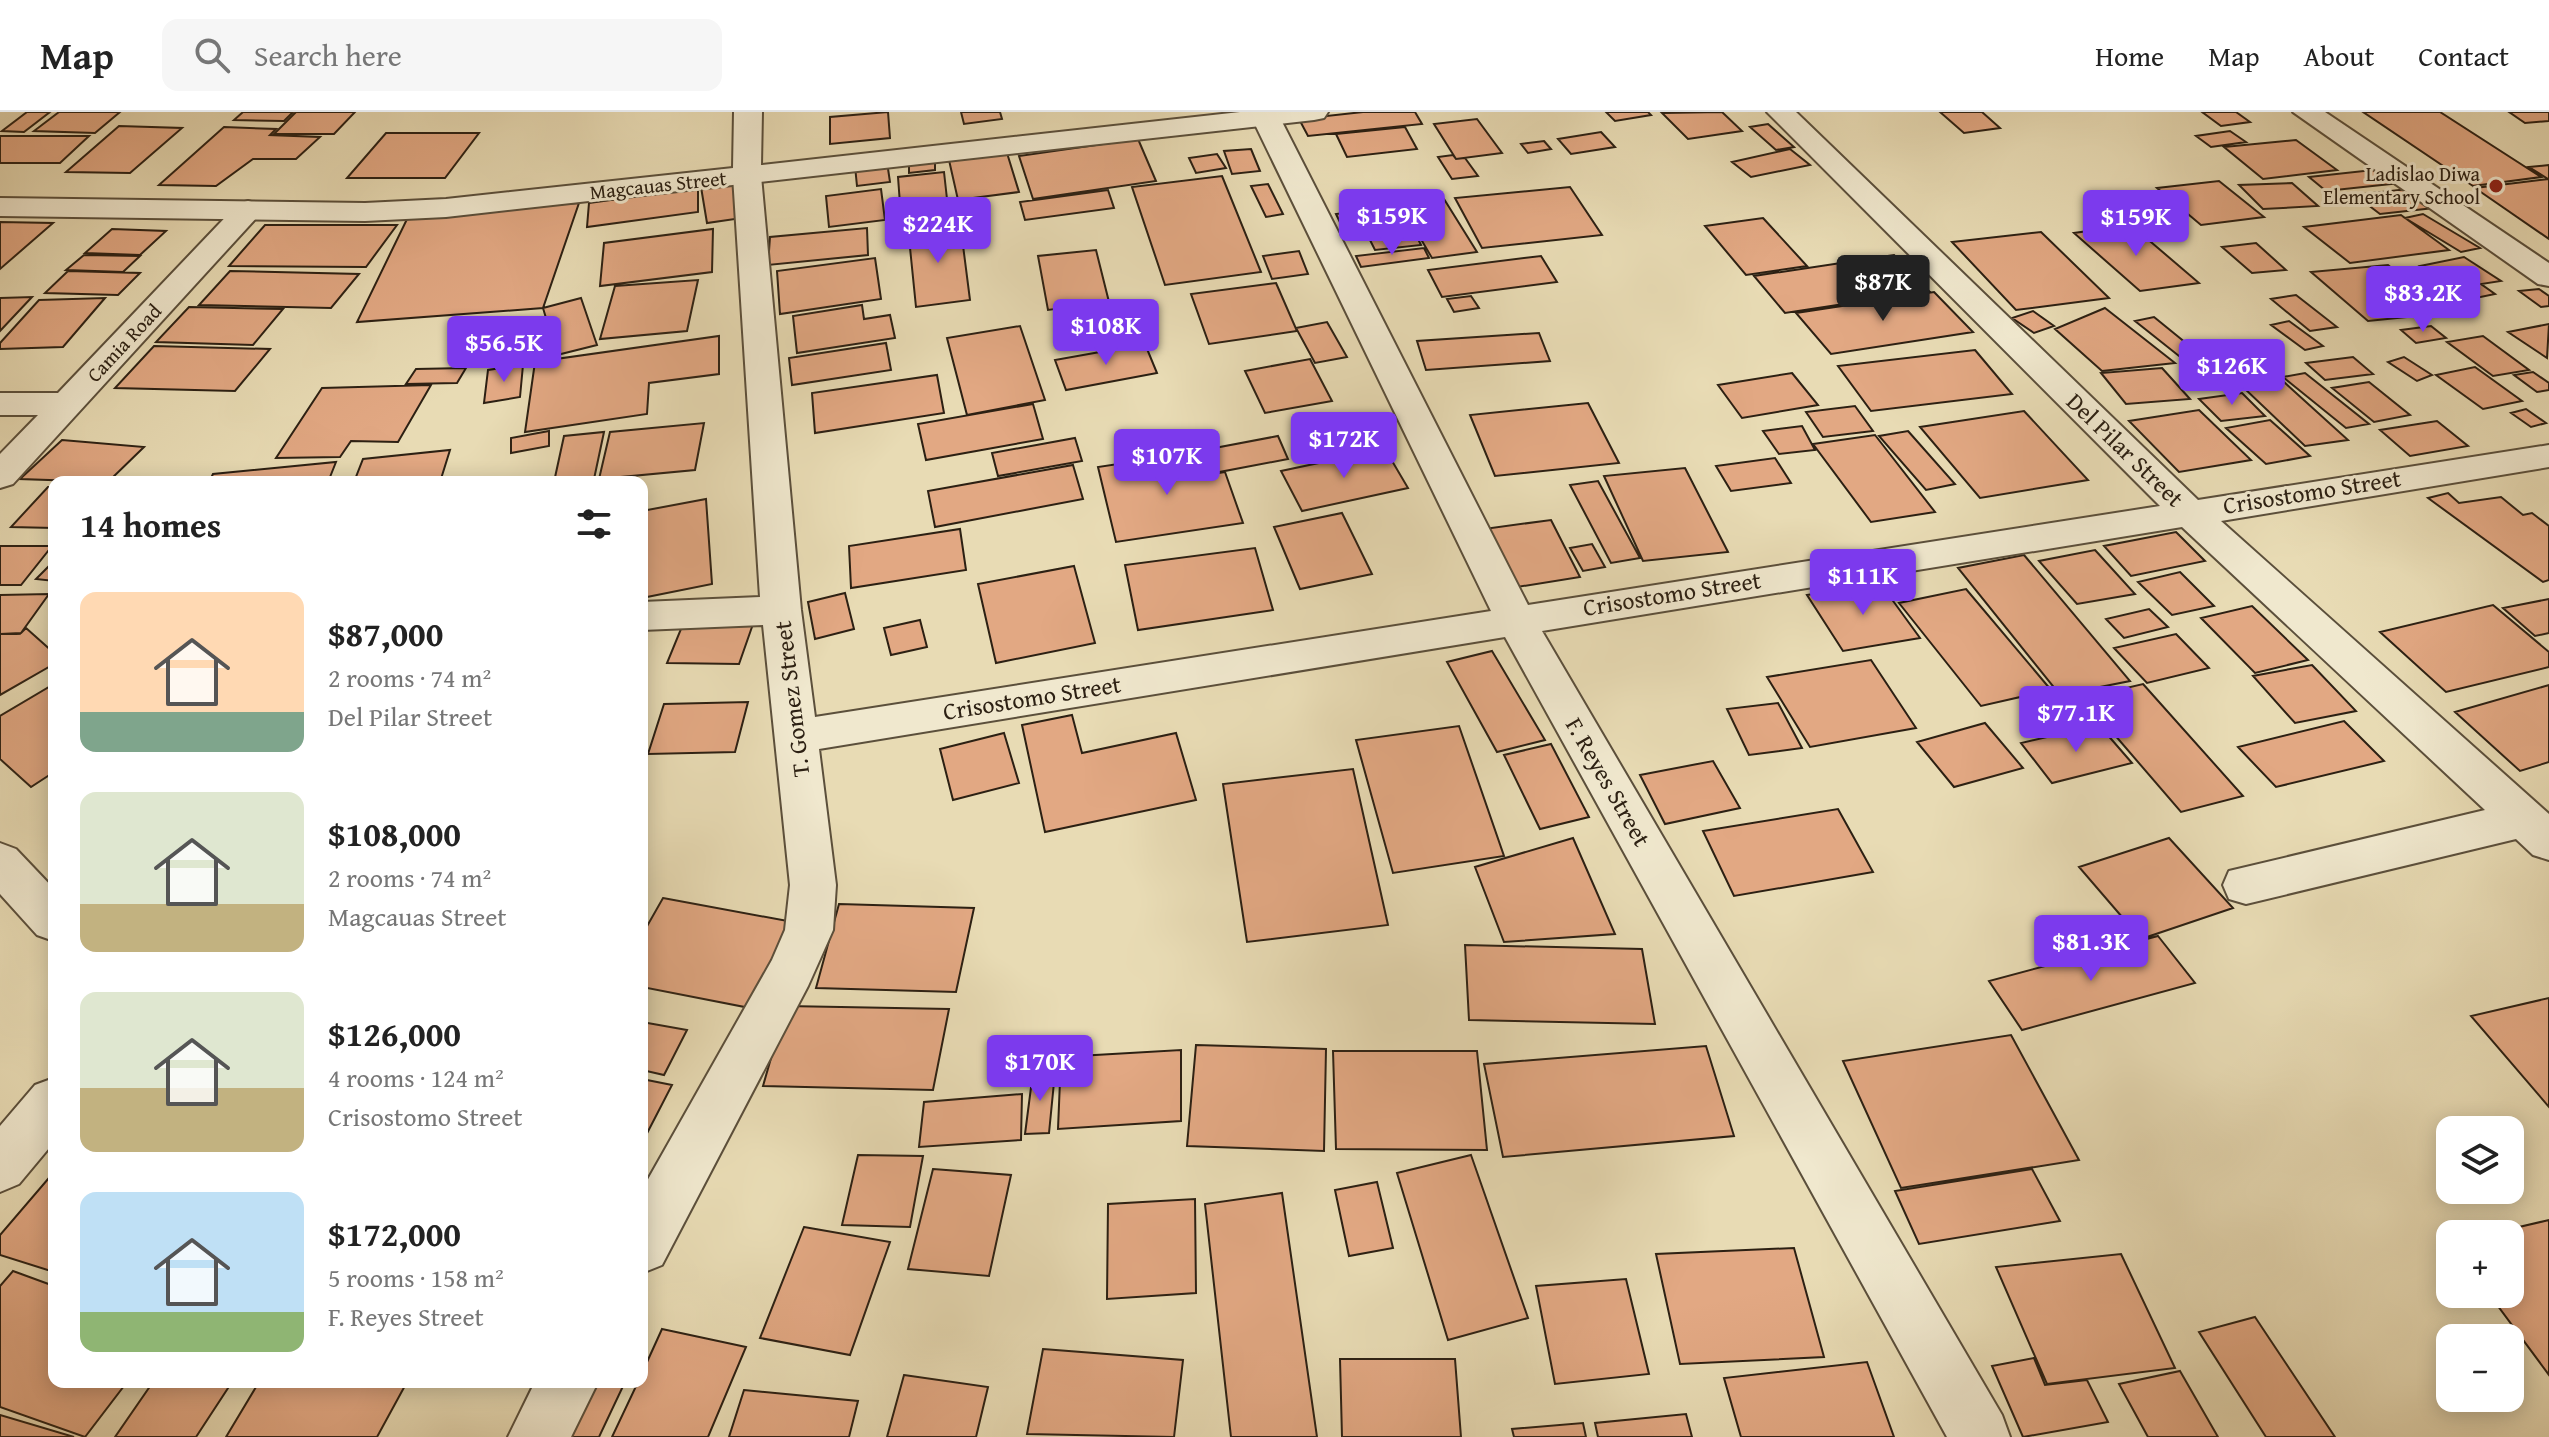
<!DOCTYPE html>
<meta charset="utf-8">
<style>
body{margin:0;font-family:"Gentium Book Plus",serif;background:#f6f6f6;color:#222;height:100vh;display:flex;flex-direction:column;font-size:30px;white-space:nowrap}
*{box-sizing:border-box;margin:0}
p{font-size:26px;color:#767676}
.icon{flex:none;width:44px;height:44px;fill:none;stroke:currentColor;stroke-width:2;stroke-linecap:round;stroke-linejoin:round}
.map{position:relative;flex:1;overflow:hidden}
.details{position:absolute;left:48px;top:364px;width:600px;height:912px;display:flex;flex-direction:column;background:#fff;border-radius:16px;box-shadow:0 4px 20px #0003}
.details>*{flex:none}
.controls{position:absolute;left:2436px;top:1004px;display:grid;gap:16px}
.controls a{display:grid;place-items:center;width:88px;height:88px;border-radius:16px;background:#fff;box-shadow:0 4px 20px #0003;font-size:40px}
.price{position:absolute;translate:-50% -68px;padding:0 18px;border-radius:8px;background:#7c3aed;color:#fff;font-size:26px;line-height:52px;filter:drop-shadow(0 2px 4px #0008)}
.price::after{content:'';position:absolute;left:50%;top:48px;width:24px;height:18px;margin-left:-12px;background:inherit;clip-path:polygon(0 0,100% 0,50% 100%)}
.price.current{background:#222;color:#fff}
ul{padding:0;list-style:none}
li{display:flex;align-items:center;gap:24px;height:200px;padding:0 32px}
li span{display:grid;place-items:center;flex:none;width:224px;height:160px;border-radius:16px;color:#555}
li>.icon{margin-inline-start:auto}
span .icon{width:96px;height:96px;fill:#fffc;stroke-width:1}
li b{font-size:34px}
h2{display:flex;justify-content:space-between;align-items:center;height:96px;padding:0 32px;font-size:34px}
header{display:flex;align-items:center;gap:48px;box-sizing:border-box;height:112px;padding:0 40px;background:#fff;border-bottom:2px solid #e0e0e0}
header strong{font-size:38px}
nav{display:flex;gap:44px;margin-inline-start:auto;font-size:28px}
.search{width:560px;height:72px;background:#f6f6f6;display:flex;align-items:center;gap:20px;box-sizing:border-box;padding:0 28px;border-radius:16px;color:#767676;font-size:30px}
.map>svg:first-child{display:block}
.building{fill:#e2a883;stroke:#2c2013;stroke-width:2}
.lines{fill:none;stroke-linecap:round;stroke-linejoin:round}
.minor-casing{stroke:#5b4f3b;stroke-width:4}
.tertiary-casing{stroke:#5b4f3b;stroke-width:4}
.minor{fill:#f0e8ce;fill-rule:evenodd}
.tertiary{fill:#f0e8ce;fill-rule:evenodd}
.poi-dot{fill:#8f2418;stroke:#f0e8ce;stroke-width:3}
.labels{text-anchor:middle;stroke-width:6;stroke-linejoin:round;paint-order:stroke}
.far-poi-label{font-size:20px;fill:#2c2013;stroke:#f0e8ce;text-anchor:end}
.far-street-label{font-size:20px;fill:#2c2013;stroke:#f0e8ce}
.street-label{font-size:24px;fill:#2c2013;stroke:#f0e8ce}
</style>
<header>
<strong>Map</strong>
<div class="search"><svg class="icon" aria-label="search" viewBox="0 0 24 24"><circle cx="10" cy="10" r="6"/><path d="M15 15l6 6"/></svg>Search here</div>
<nav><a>Home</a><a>Map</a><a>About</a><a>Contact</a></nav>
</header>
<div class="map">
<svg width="2549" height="1325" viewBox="0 0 2549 1325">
<rect width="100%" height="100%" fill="#e8dbb4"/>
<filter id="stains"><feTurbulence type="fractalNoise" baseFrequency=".0025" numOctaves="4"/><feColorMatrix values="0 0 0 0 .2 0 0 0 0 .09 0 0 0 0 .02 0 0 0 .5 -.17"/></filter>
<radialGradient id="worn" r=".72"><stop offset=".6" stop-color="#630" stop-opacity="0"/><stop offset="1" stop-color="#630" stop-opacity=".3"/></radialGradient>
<path class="building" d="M27,0H50L24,20L2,19Z
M59,0H120L95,21L34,19Z
M243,0H293L284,9L234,8Z
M296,0H355L334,22H274Z
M888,0L890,26L830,32V5Z
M961,0H1000L1002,7L964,12Z
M1363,0H1415L1422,12L1308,24L1299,7Z
M1606,0H1648L1651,3L1615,9Z
M1722,0L1742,19L1688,27L1662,1Z
M1940,0H1982L2000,16L1964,21Z
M2202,0H2236L2250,10L2221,14Z
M2363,0H2440L2541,65L2473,74Z
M2509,0H2549V9L2525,11Z
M1477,7L1502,41L1456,47L1434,12Z
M1768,12L1794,35L1776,38L1750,15Z
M119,14L182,16L130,61L66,60Z
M224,15L276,17L270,23L320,25L296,47H253L216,74L159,73Z
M1405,15L1417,37L1347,45L1336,22Z
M2230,19L2246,30L2211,35L2196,24Z
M1601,20L1615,35L1571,42L1558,27Z
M386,21H479L445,66H347Z
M0,24H89L60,51H0Z
M1138,27L1156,69L1033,87L1019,44Z
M2296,28L2337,58L2263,67L2224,35Z
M1544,29L1551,37L1528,41L1521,32Z
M1251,37L1260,59L1232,62L1224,39Z
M1790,37L1810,53L1751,65L1732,50Z
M1007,41L1019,80L958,88L949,48Z
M1217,42L1226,56L1196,61L1189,46Z
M1453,43L1456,47L1465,46L1478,64L1452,67L1438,45Z
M887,50L890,70L857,74L855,54Z
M935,50V58L909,61V53Z
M2549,53V127L2475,76L2548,67L2529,55Z
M2373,58L2391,72L2326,79L2309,65Z
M944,60L947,87L900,92L898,65Z
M1222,64L1261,160L1165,173L1132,75Z
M735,69L742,106L707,111L701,75Z
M2219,69L2264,105L2201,113L2157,76Z
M2292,71L2318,94L2263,97L2239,73Z
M1268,72L1283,102L1266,105L1251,74Z
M1570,75L1602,123L1482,136L1455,86Z
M698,76V100L587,115L589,91Z
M881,77L885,108L829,115L826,84Z
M2408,77L2434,96L2380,102L2355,83Z
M1108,78L1114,96L1025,108L1020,90Z
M1444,87L1477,140L1432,146L1401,93Z
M579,91L543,196L357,210L409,103Z
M1397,94L1411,119L1348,127L1336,102Z
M2423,102L2480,136L2461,140L2405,106Z
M2401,103L2449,138L2350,151L2304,115Z
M1763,106L1807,154L1746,163L1705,114Z
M0,110L53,111L0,157Z
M960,110L970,188L916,195L908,116Z
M265,113H397L366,155L229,154Z
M2131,113L2199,171L2140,179L2074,121Z
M867,116L868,143L768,153L770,125Z
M112,117L166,119L140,143L85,141Z
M713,117L712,160L600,174L604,131Z
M2041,120L2109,186L2016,198L1952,130Z
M1415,121L1421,133L1375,138L1369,126Z
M2256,131L2286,158L2252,161L2222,135Z
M1424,136L1429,146L1361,155L1356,144Z
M1096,138L1109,190L1048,198L1038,144Z
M1299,139L1308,162L1272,167L1263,144Z
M84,143L140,144L123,160L66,158Z
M1894,143L1929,179L1785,201L1754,164Z
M1541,144L1557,170L1442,185L1428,158Z
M2464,145L2501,169L2481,172L2495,182L2471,187L2420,154Z
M875,146L881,187L780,202L777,159Z
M2388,153L2433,190H2412L2427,203L2368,209L2311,160Z
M68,159L140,161L118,183L45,181Z
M230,159L359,162L331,196L199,193Z
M698,168L687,219L600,227L615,174Z
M1276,171L1297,219L1209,232L1191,182Z
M2539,177L2549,184V194L2541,195L2519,179Z
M1934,180L1973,220L1831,242L1796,201Z
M2296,183L2337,215L2310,219L2271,187Z
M1471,184L1479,196L1454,200L1447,187Z
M32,185L0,219V186Z
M105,186L63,235L0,237V231L39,188Z
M581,186L597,233L557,243L543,196Z
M862,193L864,207L890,203L895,226L797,241L793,204Z
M189,195L283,197L253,233L156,230Z
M2105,196L2175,251L2102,259L2055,217Z
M2033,199L2054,214L2034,221L2012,206Z
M2154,205L2197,240L2179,244L2135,209Z
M2289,209L2323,234L2305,238L2271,213Z
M1327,210L1347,245L1315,251L1296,216Z
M2549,212L2547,246L2508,220Z
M1020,214L1045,288L967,303L947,226Z
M2431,214L2446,226L2416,231L2401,218Z
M1539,221L1550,249L1426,258L1417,229Z
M719,224V262L649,271L647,302L525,320L535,250Z
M2483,224L2529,258L2493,264L2447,230Z
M886,231L891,258L792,273L789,246Z
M1145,232L1157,261L1066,278L1055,248Z
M154,234L270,237L235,279L115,276Z
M1975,238L2012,282L1871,299L1838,254Z
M2353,245L2373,262L2325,268L2306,251Z
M2404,245L2432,263L2417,269L2388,250Z
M1310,247L1332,289L1265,301L1245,259Z
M2263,251L2348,328L2305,334L2223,256Z
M523,253L520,285L484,291L488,258Z
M2475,255L2522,289L2483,297L2436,263Z
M466,256L457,271L406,272L416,257Z
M2162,256L2190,287L2126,292L2101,261Z
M2533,260L2549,271V278L2537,280L2514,263Z
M1792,261L1818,293L1742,306L1718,273Z
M2305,261L2369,312L2346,316L2283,265Z
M937,263L944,301L815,321L812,281Z
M2369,270L2410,303L2374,310L2332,276Z
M431,273L398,330L351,329L340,345L276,346L322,276Z
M2242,281L2265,304L2221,309L2199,287Z
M1588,291L1619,351L1495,364L1470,303Z
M1033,292L1043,327L926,348L918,312Z
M1855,294L1873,319L1823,325L1806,300Z
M2526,297L2546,311L2531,315L2511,301Z
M2199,298L2251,348L2179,360L2129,309Z
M2024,299L2088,368L1980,386L1920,315Z
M2270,308L2310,344L2266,352L2226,316Z
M2437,309L2468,334L2410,344L2380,318Z
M704,311L695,358L599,367L610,320Z
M1802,314L1815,338L1779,342L1763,319Z
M549,319V334L511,341V326Z
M1908,319L1955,372L1926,378L1879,324Z
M604,320L594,367L554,370L564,324Z
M1875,323L1935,400L1871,410L1813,332Z
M1278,324L1288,347L1214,361L1204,338Z
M1075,326L1082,349L998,364L992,341Z
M62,328L144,335L108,370L20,367Z
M1385,337L1408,376L1302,399L1281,359Z
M450,338L440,370H354L363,347Z
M1204,339L1213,362L1225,360L1243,411L1116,430L1098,355Z
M1775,346L1791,371L1731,379L1716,354Z
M336,350L328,370H209L213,362Z
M1073,353L1083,387L935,415L928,379Z
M1685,356L1728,440L1643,449L1604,364Z
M1598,369L1640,446L1611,451L1570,373Z
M48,375H54V416L11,415Z
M2448,381L2459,391L2501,385L2523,403L2532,401L2549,414V468L2543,470L2428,386Z
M706,387L712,472L642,486V399Z
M1342,401L1372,462L1300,477L1274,415Z
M1551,408L1580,465L1511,476L1484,417Z
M960,417L966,458L851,476L849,434Z
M2176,420L2205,449L2131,464L2104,434Z
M1592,432L1605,455L1583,459L1570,436Z
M0,434H52L21,473H0Z
M1255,436L1273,498L1138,518L1125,453Z
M2095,438L2135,482L2077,492L2039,449Z
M2024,443L2130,569L2060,583L1958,456Z
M54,449V469L36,467Z
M1074,454L1095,531L996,551L978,472Z
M2180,460L2214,494L2172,503L2138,470Z
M1880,471L1920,526L1843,539L1807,483Z
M1966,477L2051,578L1981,594L1899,491Z
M845,481L854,517L815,527L808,490Z
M49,482L21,521L0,522V483Z
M2549,487V521L2535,524L2503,496Z
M2493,493L2549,540V555L2446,580L2380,520Z
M2252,494L2308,548L2255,561L2201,506Z
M2149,497L2168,515L2124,526L2106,507Z
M920,508L927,535L891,543L884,516Z
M683,512H753L739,552L667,551Z
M26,516L54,541V552L0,583V522H20Z
M2176,522L2209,556L2147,571L2114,536Z
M1492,539L1545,628L1497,640L1447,550Z
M1871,548L1916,616L1810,635L1767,565Z
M2312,553L2356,599L2295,611L2253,564Z
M54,572V660L31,675L0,647V604Z
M2143,572L2243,684L2181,700L2083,586Z
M2549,573V650L2520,659L2455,600Z
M748,590L735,640L648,642L664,592Z
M1778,591L1802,636L1749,643L1727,597Z
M1072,603L1082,641L1176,621L1196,688L1045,720L1022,613Z
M2344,609L2384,649L2276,675L2238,635Z
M1985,611L2023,656L1954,675L1917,630Z
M2099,613L2132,651L2052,671L2021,631Z
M1459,614L1504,744L1393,761L1356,628Z
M1004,621L1019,671L953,688L940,637Z
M1551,632L1589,705L1540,717L1504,643Z
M1713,649L1740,696L1665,712L1640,663Z
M1353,657L1388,813L1247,830L1223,672Z
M1838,697L1873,760L1734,784L1703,719Z
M1573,726L1615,822L1504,830L1475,755Z
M2169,726L2233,796L2141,827L2079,755Z
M663,786L793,810L750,896L642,875V823Z
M839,792L974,796L956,880L816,876Z
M2158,824L2195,871L2022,918L1989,869Z
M1465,833L1642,837L1655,912L1469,908Z
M2549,886V995L2471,904Z
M786,894L949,897L933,978L763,974Z
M642,910L687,918L664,963L642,958Z
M2011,923L2079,1048L1901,1076L1843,949Z
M1196,933L1326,937L1324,1039L1187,1034Z
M1706,934L1734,1024L1503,1045L1484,952Z
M1181,938V1009L1058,1017L1061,945Z
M1333,939H1477L1487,1038L1336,1037Z
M1033,960H1055L1049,1021L1025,1022Z
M642,967L672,973L642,1031Z
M1022,982L1021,1028L919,1035L924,990Z
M858,1043L923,1044L910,1115L842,1113Z
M1471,1043L1528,1206L1448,1228L1397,1061Z
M933,1057L1011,1063L989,1164L908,1157Z
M2032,1057L2060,1109L1919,1132L1895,1079Z
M54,1060V1160L0,1143V1123Z
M1377,1070L1393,1136L1349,1144L1335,1078Z
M1282,1081L1317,1325H1231L1205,1092Z
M1195,1087L1196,1181L1107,1187L1108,1092Z
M2549,1108V1263L2489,1182H2510V1122H2489Z
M804,1115L890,1130L850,1243L760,1226Z
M1794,1136L1824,1245L1680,1252L1656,1142Z
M2121,1142L2175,1256L2047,1272L1996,1155Z
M13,1159L54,1174V1270H127L85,1325L0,1295V1174Z
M1626,1167L1649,1262L1555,1272L1536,1174Z
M2255,1205L2335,1325H2266L2199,1220Z
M662,1217L746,1235L708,1325H612L638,1270H642V1261Z
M1043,1237L1183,1248L1174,1325L1027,1322Z
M2034,1246L2045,1273L2087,1268L2108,1310L2023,1325L1992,1254Z
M1340,1247H1455L1461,1325H1342Z
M1867,1250L1894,1325H1741L1724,1266Z
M2180,1259L2218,1325H2148L2119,1272Z
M904,1263L988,1275L976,1325H887Z
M153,1270H232L196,1325H115Z
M259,1270H407L377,1325H226Z
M576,1270H625L599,1325H549Z
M744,1278L858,1289L849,1325H729Z
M1686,1302L1692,1325H1598L1595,1311Z
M0,1303L74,1325H0Z
M1583,1311L1586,1325H1514L1512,1317Z"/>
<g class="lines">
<defs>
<path id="minor" d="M1249,0H1277L1528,493L2160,394L1767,0H1796L2198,388L2549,333V355L2221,409L2549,702V748L2533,743L2516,727L2246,792L2229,787L2223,773L2229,759L2485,698L2182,415L1542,519L2002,1303L2010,1325H1947L1505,525L819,637L836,773L833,818L808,874L662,1153L642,1161V1078L772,848L785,818L790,773L763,513L642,518V490L760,485L733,64L737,58H757L761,64L801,498L815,605L1491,499Z
M2293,0H2325L2549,151V174L2538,172Z
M248,89L258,92L263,98L258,104L13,372L0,376V342L38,303H0V281H58L238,92Z
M0,731L16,737L54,777V829L37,823L0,782Z
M54,966V1030L19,1072L0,1080V1014L35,973Z
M535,1270H598L571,1325H508Z"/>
<path id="tertiary" d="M734,0H762L761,53L1240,0H1328L1324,6L1314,8L446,105L365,109L0,104V86L365,91L446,87L733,56Z"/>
</defs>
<use href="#minor" class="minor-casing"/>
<use href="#tertiary" class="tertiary-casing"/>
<use href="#minor" class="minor"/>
<use href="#tertiary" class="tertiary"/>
</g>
<circle class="poi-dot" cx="2496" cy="74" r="8"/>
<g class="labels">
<g class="far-poi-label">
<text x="2480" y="69">Ladislao Diwa<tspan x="2480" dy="23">Elementary School</tspan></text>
</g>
<g class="far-street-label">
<text transform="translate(658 73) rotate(-6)" y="7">Magcauas Street</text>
<text transform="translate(124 231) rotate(-47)" y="7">Camia Road</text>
</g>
<g class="street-label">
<text transform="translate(2125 338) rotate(44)" y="8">Del Pilar Street</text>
<text transform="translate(2312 380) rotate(-9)" y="8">Crisostomo Street</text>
<text transform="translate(1672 482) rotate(-9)" y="8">Crisostomo Street</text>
<text transform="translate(1032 586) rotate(-9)" y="8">Crisostomo Street</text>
<text transform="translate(792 587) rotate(-97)" y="8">T. Gomez Street</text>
<text transform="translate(1608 670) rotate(60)" y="8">F. Reyes Street</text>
</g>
</g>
<rect width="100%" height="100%" filter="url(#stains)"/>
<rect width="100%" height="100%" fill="url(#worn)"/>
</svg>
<div class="controls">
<a><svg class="icon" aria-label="layers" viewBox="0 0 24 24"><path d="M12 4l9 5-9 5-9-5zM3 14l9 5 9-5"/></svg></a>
<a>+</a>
<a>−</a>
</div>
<b class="price" style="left:1392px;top:145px">$159K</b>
<b class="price" style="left:2136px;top:146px">$159K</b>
<b class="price" style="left:938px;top:153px">$224K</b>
<b class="price current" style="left:1883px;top:211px">$87K</b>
<b class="price" style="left:2423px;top:222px">$83.2K</b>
<b class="price" style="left:1106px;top:255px">$108K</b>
<b class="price" style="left:504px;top:272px">$56.5K</b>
<b class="price" style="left:2232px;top:295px">$126K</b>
<b class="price" style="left:1344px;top:368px">$172K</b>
<b class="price" style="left:1167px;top:385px">$107K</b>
<b class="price" style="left:1863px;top:505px">$111K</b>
<b class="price" style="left:2076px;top:642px">$77.1K</b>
<b class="price" style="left:2091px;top:871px">$81.3K</b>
<b class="price" style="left:1040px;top:991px">$170K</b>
<section class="details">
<h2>14 homes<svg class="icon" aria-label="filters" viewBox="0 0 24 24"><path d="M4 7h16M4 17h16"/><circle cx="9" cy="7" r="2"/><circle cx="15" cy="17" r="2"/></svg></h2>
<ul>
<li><span style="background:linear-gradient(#ffd9b3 75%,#7fa58c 0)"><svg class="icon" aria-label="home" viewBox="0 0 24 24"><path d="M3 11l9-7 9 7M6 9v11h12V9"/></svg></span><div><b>$87,000</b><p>2 rooms · 74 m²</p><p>Del Pilar Street</p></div></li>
<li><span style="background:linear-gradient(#dfe7d0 70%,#c2b280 0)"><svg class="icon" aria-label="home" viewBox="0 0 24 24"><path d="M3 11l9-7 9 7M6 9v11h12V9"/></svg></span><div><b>$108,000</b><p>2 rooms · 74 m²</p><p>Magcauas Street</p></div></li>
<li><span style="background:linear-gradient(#dfe7d0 60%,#c2b280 0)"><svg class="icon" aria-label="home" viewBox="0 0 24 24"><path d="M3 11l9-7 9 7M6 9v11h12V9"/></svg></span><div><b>$126,000</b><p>4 rooms · 124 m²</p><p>Crisostomo Street</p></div></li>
<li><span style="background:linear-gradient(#bfe0f5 75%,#8fb573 0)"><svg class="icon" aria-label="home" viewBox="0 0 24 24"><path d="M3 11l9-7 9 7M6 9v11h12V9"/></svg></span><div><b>$172,000</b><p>5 rooms · 158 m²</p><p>F. Reyes Street</p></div></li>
</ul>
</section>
</div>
